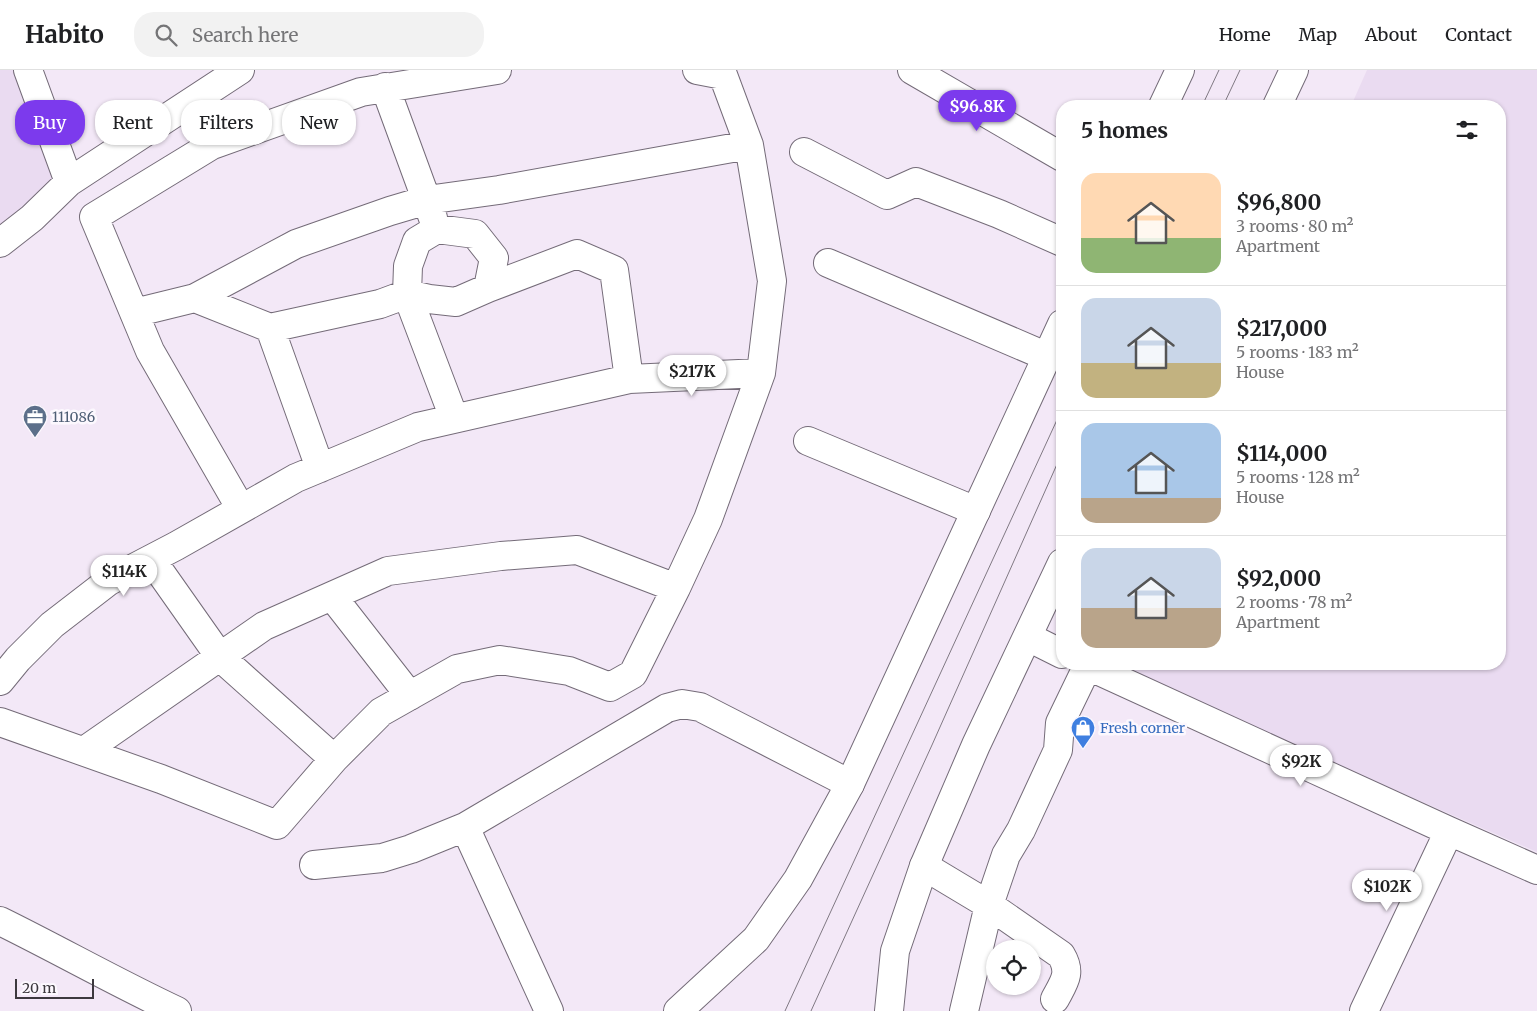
<!DOCTYPE html>
<meta charset="utf-8">
<style>
body{margin:0;font-family:Merriweather,serif;background:#f2f2f2;color:#202124;height:100vh;display:flex;flex-direction:column;font-size:19px;white-space:nowrap}
*{box-sizing:border-box;margin:0}
p{font-size:16px;color:#757577}
.icon{flex:none;width:28px;height:28px;fill:none;stroke:currentColor;stroke-width:2;stroke-linecap:round;stroke-linejoin:round}
.map{position:relative;flex:1;overflow:hidden}
.drawer{position:absolute;left:1056px;top:30px;width:450px;height:570px;display:flex;flex-direction:column;background:#fff;border-radius:20px;box-shadow:0 1px 4px #0004}
.drawer>*{flex:none}
.guide{position:absolute;left:15px;top:30px;width:475px;height:45px;display:flex;gap:10px}
.tools{position:absolute;left:986px;top:870px;display:grid;gap:10px}
.tools a{display:grid;place-items:center;width:55px;height:55px;border-radius:50%;background:#fff;box-shadow:0 1px 4px #0004;font-size:25px}
.scale{position:absolute;left:15px;bottom:12px;width:79px;box-sizing:border-box;padding-left:5px;border:2px solid #3c383e;border-top:0;font-size:14px;line-height:18px;white-space:nowrap;color:#3c383e;-webkit-text-stroke:4px #fcf8fe;paint-order:stroke}
.price{position:absolute;translate:-50% -42px;padding:0 11px;border-radius:18px;background:#fff;color:#222;font-size:16px;line-height:32px;filter:drop-shadow(0 1px 2px #0008)}
.price::after{content:'';position:absolute;left:50%;top:30px;width:15px;height:11px;margin-left:-8px;background:inherit;clip-path:polygon(0 0,100% 0,50% 100%)}
.price.current{background:#7c3aed;color:#fff}
ul{padding:0;list-style:none}
li{display:flex;align-items:center;gap:15px;height:125px;padding:0 25px}
li+li{border-top:1px solid #e0e0e0}
li span{display:grid;place-items:center;flex:none;width:140px;height:100px;border-radius:15px;color:#555}
li>.icon{margin-inline-start:auto}
span .icon{width:60px;height:60px;fill:#fffc;stroke-width:1}
li b{font-size:21px}
h2{display:flex;justify-content:space-between;align-items:center;height:60px;padding:0 25px;font-size:21px}
.pill{padding:0 18px;border-radius:20px;background:#fff;box-shadow:0 1px 4px #0004;font-size:18px;line-height:45px}
.pill.current{background:#7c3aed;color:#fff}
header{display:flex;align-items:center;gap:30px;box-sizing:border-box;height:70px;padding:0 25px;background:#fff;border-bottom:1px solid #e0e0e0}
header strong{font-size:24px}
nav{display:flex;gap:28px;margin-inline-start:auto;font-size:18px}
.search{width:350px;height:45px;background:#f2f2f2;display:flex;align-items:center;gap:12px;box-sizing:border-box;padding:0 18px;border-radius:20px;color:#757577;font-size:19px}
.map>svg:first-child{display:block}
.built{fill:#eadbf1}
.lines{fill:none;stroke-linecap:round;stroke-linejoin:round}
.minor-casing{stroke:#746b78;stroke-width:30}
.major-casing{stroke:#746b78;stroke-width:30}
.minor{stroke:#fff;stroke-width:28}
.major{stroke:#fff;stroke-width:28}
.tram{stroke:#807983;stroke-width:1}
.labels{text-anchor:middle;stroke-width:5;stroke-linejoin:round;paint-order:stroke}
.service-label{font-size:14px;fill:#4e5e75;stroke:#fcf8fe;text-anchor:start}
.shop-label{font-size:14px;fill:#366cbe;stroke:#fcf8fe;text-anchor:start}
</style>
<header>
<strong>Habito</strong>
<div class="search"><svg class="icon" aria-label="search" viewBox="0 0 24 24"><circle cx="10" cy="10" r="6"/><path d="M15 15l6 6"/></svg>Search here</div>
<nav><a>Home</a><a>Map</a><a>About</a><a>Contact</a></nav>
</header>
<div class="map">
<svg width="1537" height="941" viewBox="0 0 1537 941">
<rect width="100%" height="100%" fill="#f3e8f7"/>
<path class="built" d="M0,0H28L69,112L0,171Z
M1367,0H1537V782L1107,594H1500V36H1351Z"/>
<g class="lines">
<defs>
<path id="minor" d="M912,0L1062,87
M385,17L433,148
M804,82L887,125L916,112L999,144L1062,172
M69,112L240,0
M0,173L32,148L69,112L28,0
M828,193L1048,287
M488,218L577,184L614,200L629,309
M195,228L296,174L390,141L427,130L499,120L749,75
M134,243L195,228L270,258L380,234L407,224L429,229L456,232L488,218L494,188L475,164L437,159L417,171L408,196L407,224L454,348
M270,258L320,398
M808,371L976,441
M241,439L150,281L94,147L212,75L361,22L497,0
M151,489L220,587L334,689
M332,526L410,626
M1028,567L1062,584
M1084,594L1449,761L1537,800
M0,611L18,589L52,555L109,511L176,476L296,408L418,357L629,309L761,303L772,211L749,75L723,5L697,0
M0,652L161,709L277,755L334,689L381,642L457,599L500,590L569,601L610,617L633,604L676,518L708,449L761,303
M84,681L264,556L388,501L501,486L577,480L676,518
M465,757L549,941
M314,795L382,788L411,779L465,757L667,638L682,634L700,637L850,714
M924,796L989,835L1061,885C1072,903 1064,912 1055,929
M964,941L989,835L1006,785L1021,760L1058,680L1060,653L1088,595
M1364,941L1449,761"/>
<path id="major" d="M1163,36L1180,0
M1277,36L1294,0
M0,851C59,880 117,913 177,941
M678,941L756,869L798,809L850,714L1062,254
M889,941L895,881L924,796L976,675L1062,493"/>
</defs>
<use href="#minor" class="minor-casing"/>
<use href="#major" class="major-casing"/>
<use href="#minor" class="minor"/>
<use href="#major" class="major"/>
<path class="tram" d="M1202,36L1219,0
M1223,36L1240,0
M785,941L1062,339
M811,941L932,675L1062,383"/>
</g>
<defs>
<symbol id="office-pin" viewBox="-11 -11 22 30"><path d="M0 17L-7.5 6A9.5 9.5 0 1 1 7.5 6Z" fill="#5c6f8a" stroke="#fcf8fe"/><path d="M-6-3h4V-5.5h4V-3h4V5H-6ZM-1-4.5V-3h2v-1.5ZM-6 0V1H6V0Z" fill="#fff"/></symbol>
<symbol id="shop-pin" viewBox="-11 -11 22 30"><path d="M0 17L-7.5 6A9.5 9.5 0 1 1 7.5 6Z" fill="#3f7fe0" stroke="#fcf8fe"/><path d="M-5-2.5h2.3a2.7 3.5 0 0 1 5.4 0H5L5.5 6h-11ZM-1.5-2.5h3a1.5 2.3 0 0 0-3 0Z" fill="#fff"/></symbol>
</defs>
<g fill-rule="evenodd">
<use href="#office-pin" x="21" y="333" width="28" height="38"/>
<use href="#shop-pin" x="1069" y="644" width="28" height="38"/>
</g>
<g class="labels">
<g class="service-label">
<text x="52" y="352">111086</text>
</g>
<g class="shop-label">
<text x="1100" y="663">Fresh corner</text>
</g>
</g>
</svg>
<div class="tools">
<a><svg class="icon" aria-label="locate" viewBox="0 0 24 24"><circle cx="12" cy="12" r="6"/><path d="M12 2v4M12 18v4M2 12h4M18 12h4"/></svg></a>
</div>
<div class="scale">20 m</div>
<b class="price current" style="left:977px;top:62px">$96.8K</b>
<b class="price" style="left:692px;top:327px">$217K</b>
<b class="price" style="left:124px;top:527px">$114K</b>
<b class="price" style="left:1301px;top:717px">$92K</b>
<b class="price" style="left:1387px;top:842px">$102K</b>
<div class="guide">
<a class="pill current">Buy</a>
<a class="pill">Rent</a>
<a class="pill">Filters</a>
<a class="pill">New</a>
</div>
<section class="drawer">
<h2>5 homes<svg class="icon" aria-label="filters" viewBox="0 0 24 24"><path d="M4 7h16M4 17h16"/><circle cx="9" cy="7" r="2"/><circle cx="15" cy="17" r="2"/></svg></h2>
<ul>
<li><span style="background:linear-gradient(#ffd9b3 65%,#8fb573 0)"><svg class="icon" aria-label="home" viewBox="0 0 24 24"><path d="M3 11l9-7 9 7M6 9v11h12V9"/></svg></span><div><b>$96,800</b><p>3 rooms · 80 m²</p><p>Apartment</p></div></li>
<li><span style="background:linear-gradient(#c9d6e8 65%,#c2b280 0)"><svg class="icon" aria-label="home" viewBox="0 0 24 24"><path d="M3 11l9-7 9 7M6 9v11h12V9"/></svg></span><div><b>$217,000</b><p>5 rooms · 183 m²</p><p>House</p></div></li>
<li><span style="background:linear-gradient(#a9c7e8 75%,#b9a48a 0)"><svg class="icon" aria-label="home" viewBox="0 0 24 24"><path d="M3 11l9-7 9 7M6 9v11h12V9"/></svg></span><div><b>$114,000</b><p>5 rooms · 128 m²</p><p>House</p></div></li>
<li><span style="background:linear-gradient(#c9d6e8 60%,#b9a48a 0)"><svg class="icon" aria-label="home" viewBox="0 0 24 24"><path d="M3 11l9-7 9 7M6 9v11h12V9"/></svg></span><div><b>$92,000</b><p>2 rooms · 78 m²</p><p>Apartment</p></div></li>
</ul>
</section>
</div>
